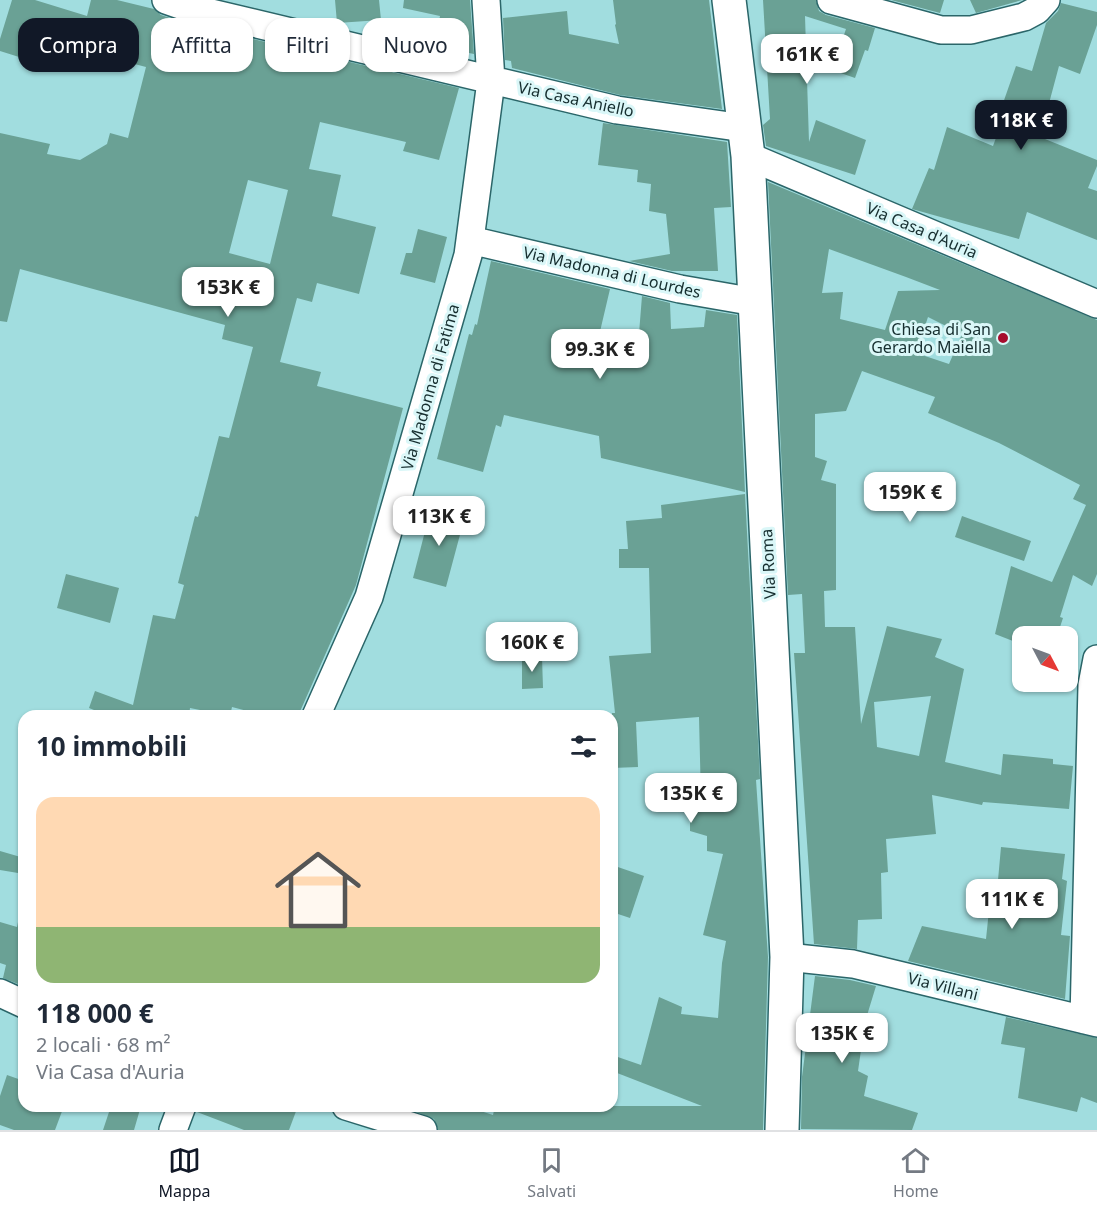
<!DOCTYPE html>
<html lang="it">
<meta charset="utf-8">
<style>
body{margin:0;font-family:"Noto Sans",sans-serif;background:#f2f2f3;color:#1f2937;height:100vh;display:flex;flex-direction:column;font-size:22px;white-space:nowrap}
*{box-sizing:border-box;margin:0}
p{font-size:20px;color:#747a83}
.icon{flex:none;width:33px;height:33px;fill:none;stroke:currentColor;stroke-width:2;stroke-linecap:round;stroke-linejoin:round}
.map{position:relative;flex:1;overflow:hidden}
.side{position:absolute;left:18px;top:710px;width:600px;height:402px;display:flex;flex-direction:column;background:#fff;border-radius:18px;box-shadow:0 2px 4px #0004}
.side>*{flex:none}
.hud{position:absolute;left:18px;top:18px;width:600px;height:54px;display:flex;gap:12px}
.needle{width:39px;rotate:131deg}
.buttons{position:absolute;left:1012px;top:626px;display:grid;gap:12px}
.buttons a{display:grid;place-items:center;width:66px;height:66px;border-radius:12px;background:#fff;box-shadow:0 2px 4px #0004;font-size:30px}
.price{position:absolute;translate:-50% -51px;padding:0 14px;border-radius:12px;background:#fff;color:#222;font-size:20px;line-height:39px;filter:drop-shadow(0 2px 3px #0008)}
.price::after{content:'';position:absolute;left:50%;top:36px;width:18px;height:14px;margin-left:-9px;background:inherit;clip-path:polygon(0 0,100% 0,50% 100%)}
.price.active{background:#111827;color:#fff}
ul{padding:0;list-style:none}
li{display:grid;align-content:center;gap:12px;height:318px;padding:0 18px}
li+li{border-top:2px solid #e0e1e3}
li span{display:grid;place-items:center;height:186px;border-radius:18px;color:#555}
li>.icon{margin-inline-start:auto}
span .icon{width:108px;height:108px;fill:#fffc;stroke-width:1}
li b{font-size:26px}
h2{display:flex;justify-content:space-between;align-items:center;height:72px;padding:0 18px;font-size:26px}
.chip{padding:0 21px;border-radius:18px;background:#fff;box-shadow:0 2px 4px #0004;font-size:21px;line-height:54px}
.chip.active{background:#111827;color:#fff}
.dock{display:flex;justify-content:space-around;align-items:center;height:84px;border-top:2px solid #e0e1e3;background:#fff;font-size:16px;color:#747a83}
.dock a{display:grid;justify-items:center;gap:3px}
.dock .active{color:#111827}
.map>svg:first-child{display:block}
.building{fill:#6aa195;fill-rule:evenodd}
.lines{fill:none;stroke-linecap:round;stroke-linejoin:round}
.street-casing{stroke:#2b6669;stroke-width:30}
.secondary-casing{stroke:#2b6669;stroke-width:36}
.street{stroke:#fff;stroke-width:27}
.secondary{stroke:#fff;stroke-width:33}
.poi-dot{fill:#a60c2d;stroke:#daf7f8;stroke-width:2}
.labels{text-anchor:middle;stroke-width:6;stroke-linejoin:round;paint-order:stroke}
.street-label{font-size:16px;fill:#162e2f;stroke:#daf7f8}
.poi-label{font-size:16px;fill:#162e2f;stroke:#daf7f8;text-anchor:end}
</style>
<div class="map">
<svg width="1097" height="1130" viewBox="0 0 1097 1130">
<rect width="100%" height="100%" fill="#a1dddf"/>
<path class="building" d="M12,0H35L87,16L91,0H117L154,9L161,15L182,22L459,88L439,160L403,151L406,142L320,122L309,169L341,175L332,216L376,227L359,294L317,283L312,302L297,298L280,362L321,372L317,386L403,408L356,585L298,716H266L232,707L230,716L190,708L189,716H109L89,708L95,691L133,705L153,615L175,619L184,585L178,583L195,516L198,517L219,436L229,438L253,347L222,339L225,325L20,269L7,322L0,321V133L50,144L47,154L80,160L107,144L110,133L128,138L146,67L104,56L101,71L38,53L35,62L0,51V39ZM248,180L288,190L270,264L229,253Z
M335,0H379L381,20L337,23Z
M404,0H470L474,54L469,53L468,58L442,52L446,33L437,31L440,16L403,8Z
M613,0H709L722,109L620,95L512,68L511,61L505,60L503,18L567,11L569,34L619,44L615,25L616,24Z
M763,0H816L819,11L826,15L875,28L868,51L865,50L855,78L832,70L846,29L805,16L809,142L816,120L866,140L855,175L766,146L763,125L770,119Z
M891,0H944L940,13Z
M970,0H1022L976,13Z
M1061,3L1097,12V25L1080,74L1059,66L1040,137L1097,160V166L1088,188L1097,191V240L1027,212L1019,239L912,209L929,168L934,170L947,127L993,146L1007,108L1002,106L1016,66L1032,71L1046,23L1058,11Z
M603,123L727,142L731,207L714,208L718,271H672L629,261L670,254L666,214L649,211L651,184L637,182L638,170L598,165Z
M768,182L1097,320V574L1092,586L1073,575L1060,617L1063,618L1057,636H1023V645L995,634L1011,566L1052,582L1086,505L1073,499L1080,485L999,443L928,413L935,397L862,371L846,411L815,414V457L827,461L821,480L836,484V590L824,591L825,627H855L861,724L887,626L942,639L935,657L964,669L945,762L1001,775L1003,754L1053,759V764L1073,766L1069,809L983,802L982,805L932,795L936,834L886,839L888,872L881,873L882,919L858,920L857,949L814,944L794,653H805L802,594L788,595ZM829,249L906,277L940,290L898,291L885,330L840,319L843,292L822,293ZM928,317L962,334L949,364L916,353ZM931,696L919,756L877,747L874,702Z
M418,229L447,237L435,283L400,274L406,253H412Z
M491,261L610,289L598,340L638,346L642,296L670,303L671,329L704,327L706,310L737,315L745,492L601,458L599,436L504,415L501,427L496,425L483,472L437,459L469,334L472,335L475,324L477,325Z
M745,494L760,779L756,780L768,957L763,1130H438L434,1119L414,1111L416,1106H465L493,1115L495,1106H702L612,1071V1055L641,1065L659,997L682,1007L681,1014L718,1018L722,963L726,941L703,935L723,854L707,851V836L690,831V799L701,800L699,717L636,722L638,767L612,768V713H615L609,656L651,653L649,568H619V549H628L626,521L662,518L661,505Z
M431,508L465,516L446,587L413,578Z
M962,516L1031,541L1024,561L955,537Z
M66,574L119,588L110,623L57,608Z
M522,657H542L543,688L522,689Z
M1001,847L1065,854L1062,879L1067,881L1061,935L1070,936L1065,999L908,961L922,926L986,939L991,891H997Z
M0,851L24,858V874L0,870Z
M612,865L644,876L630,918L612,912Z
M0,922L17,927L18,922L24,923L23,986L3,978L6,965L0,963Z
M815,976L850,980L876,986L865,1022L858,1071L868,1076L864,1096L918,1113L912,1130L801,1129L802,1077Z
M1006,1017L1097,1038V1103L1081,1097L1077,1112L1018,1098L1025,1048L1001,1044Z
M7,1075L24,1081V1106H64L55,1130H14L0,1125V1096Z
M111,1106H141L134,1130H103Z
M197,1106H298L289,1130H244L197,1112Z"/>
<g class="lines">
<defs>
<path id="street" d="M166,0L186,7L617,110L744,128
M831,0L941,30H971L1024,17L1037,10L1046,0
M748,156L1097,304
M470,240L680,289L755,302
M316,716L369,597L468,255L491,81L486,0
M787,957L853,964L1097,1023
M0,993L24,1004
M1084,1020L1092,685L1097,659
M346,1106L423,1130
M173,1130L182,1106"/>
<path id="secondary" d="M729,0L748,156L787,957L782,1130"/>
</defs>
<use href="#street" class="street-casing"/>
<use href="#secondary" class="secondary-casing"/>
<use href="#street" class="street"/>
<use href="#secondary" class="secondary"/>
</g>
<circle class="poi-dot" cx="1003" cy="338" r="6"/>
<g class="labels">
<g class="street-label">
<text transform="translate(576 99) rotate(12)" y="6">Via Casa Aniello</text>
<text transform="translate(922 230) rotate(23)" y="6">Via Casa d'Auria</text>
<text transform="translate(612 272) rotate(13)" y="6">Via Madonna di Lourdes</text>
<text transform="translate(430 387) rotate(-74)" y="6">Via Madonna di Fatima</text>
<text transform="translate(768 564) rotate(-93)" y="6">Via Roma</text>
<text transform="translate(943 986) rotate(14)" y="6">Via Villani</text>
</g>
<g class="poi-label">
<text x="991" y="335">Chiesa di San<tspan x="991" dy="18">Gerardo Maiella</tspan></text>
</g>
</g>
</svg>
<div class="buttons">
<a><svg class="needle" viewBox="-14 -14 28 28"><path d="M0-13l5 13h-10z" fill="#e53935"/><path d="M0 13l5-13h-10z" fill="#747a83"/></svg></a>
</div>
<b class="price" style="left:807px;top:85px">161K €</b>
<b class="price active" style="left:1021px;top:151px">118K €</b>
<b class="price" style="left:228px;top:318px">153K €</b>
<b class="price" style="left:600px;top:380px">99.3K €</b>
<b class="price" style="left:910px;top:523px">159K €</b>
<b class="price" style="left:439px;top:547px">113K €</b>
<b class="price" style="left:532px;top:673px">160K €</b>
<b class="price" style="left:691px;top:824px">135K €</b>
<b class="price" style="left:1012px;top:930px">111K €</b>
<b class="price" style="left:842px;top:1064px">135K €</b>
<div class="hud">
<a class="chip active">Compra</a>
<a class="chip">Affitta</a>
<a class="chip">Filtri</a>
<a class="chip">Nuovo</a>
</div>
<section class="side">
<h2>10 immobili<svg class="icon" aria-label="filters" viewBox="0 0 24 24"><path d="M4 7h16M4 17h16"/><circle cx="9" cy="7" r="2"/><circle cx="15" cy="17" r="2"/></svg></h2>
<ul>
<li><span style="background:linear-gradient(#ffd9b3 70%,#8fb573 0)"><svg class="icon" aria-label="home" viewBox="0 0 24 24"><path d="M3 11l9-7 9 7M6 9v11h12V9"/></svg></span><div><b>118 000 €</b><p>2 locali · 68 m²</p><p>Via Casa d'Auria</p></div></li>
</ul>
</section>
</div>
<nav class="dock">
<a class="active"><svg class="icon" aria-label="map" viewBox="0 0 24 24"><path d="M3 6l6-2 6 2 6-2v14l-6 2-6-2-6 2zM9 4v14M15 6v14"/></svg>Mappa</a>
<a><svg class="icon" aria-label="saved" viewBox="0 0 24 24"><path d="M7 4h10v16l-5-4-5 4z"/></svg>Salvati</a>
<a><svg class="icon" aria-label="home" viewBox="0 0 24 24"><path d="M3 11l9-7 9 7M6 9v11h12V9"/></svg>Home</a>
</nav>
